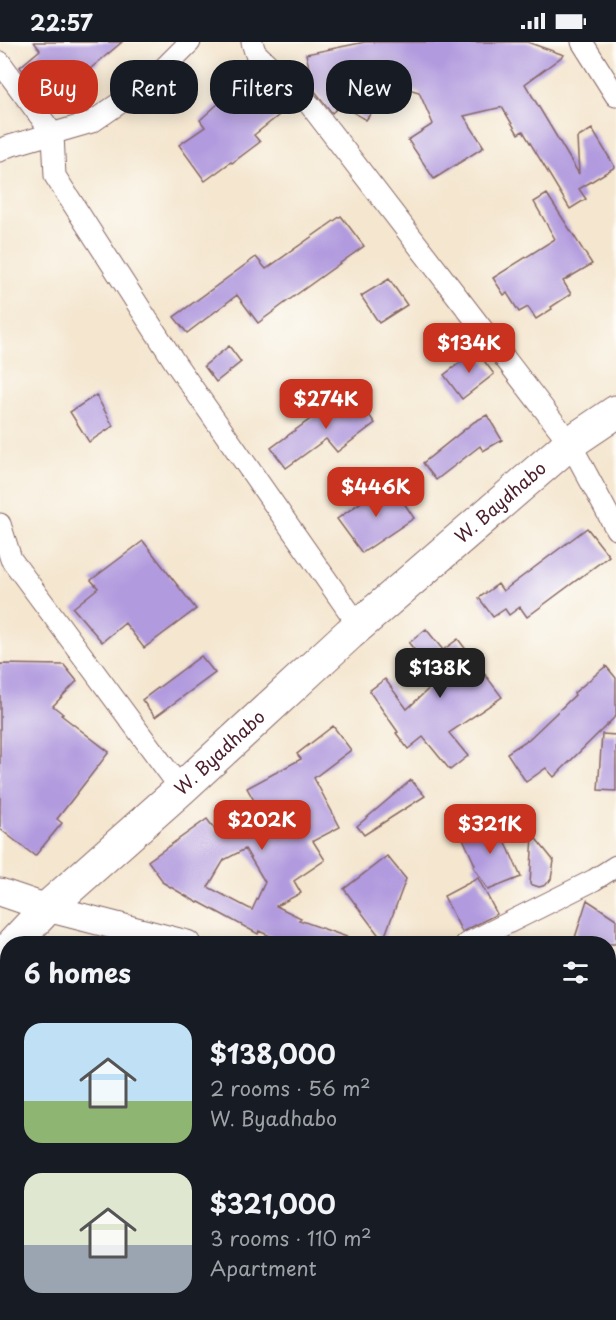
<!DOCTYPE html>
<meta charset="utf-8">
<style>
body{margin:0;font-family:"Playpen Sans",sans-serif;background:#242831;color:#f1f3f6;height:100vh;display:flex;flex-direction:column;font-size:22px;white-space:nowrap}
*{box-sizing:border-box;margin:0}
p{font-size:20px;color:#9ea1a6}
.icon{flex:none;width:33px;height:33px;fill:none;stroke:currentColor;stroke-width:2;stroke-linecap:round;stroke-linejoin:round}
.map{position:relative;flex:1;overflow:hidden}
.panel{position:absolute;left:0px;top:894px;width:616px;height:384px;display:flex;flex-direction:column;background:#171b24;border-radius:24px 24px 0 0;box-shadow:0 3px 15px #0003}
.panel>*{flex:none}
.top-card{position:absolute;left:18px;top:18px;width:580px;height:54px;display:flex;gap:12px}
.price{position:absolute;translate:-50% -51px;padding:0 14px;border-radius:12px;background:#c8321e;color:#fff;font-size:20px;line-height:39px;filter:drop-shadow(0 2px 3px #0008)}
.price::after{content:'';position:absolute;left:50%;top:36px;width:18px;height:14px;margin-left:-9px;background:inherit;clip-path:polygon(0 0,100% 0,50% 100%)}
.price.active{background:#222;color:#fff}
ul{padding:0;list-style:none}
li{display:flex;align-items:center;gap:18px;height:150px;padding:0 24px}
li span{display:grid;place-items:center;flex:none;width:168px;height:120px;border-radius:18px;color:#555}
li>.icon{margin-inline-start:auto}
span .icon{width:72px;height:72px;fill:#fffc;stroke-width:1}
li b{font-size:26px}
h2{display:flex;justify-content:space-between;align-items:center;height:72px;padding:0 24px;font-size:26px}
.tag{padding:0 21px;border-radius:24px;background:#171b24;box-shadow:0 3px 15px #0003;font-size:21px;line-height:54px}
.tag.active{background:#c8321e;color:#fff}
.status{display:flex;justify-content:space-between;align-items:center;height:42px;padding:0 30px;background:#171b24;direction:ltr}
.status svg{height:16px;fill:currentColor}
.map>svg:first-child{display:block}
.building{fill:#b19ade;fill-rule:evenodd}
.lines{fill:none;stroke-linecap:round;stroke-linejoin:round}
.minor-casing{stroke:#866564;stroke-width:23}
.tertiary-casing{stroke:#866564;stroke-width:29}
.primary-casing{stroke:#866564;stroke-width:35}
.minor{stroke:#fff;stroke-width:21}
.tertiary{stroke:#fff;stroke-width:27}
.primary{stroke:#fff;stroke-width:33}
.labels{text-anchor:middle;stroke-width:6;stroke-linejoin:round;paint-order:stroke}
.street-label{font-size:18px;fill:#4a1f2b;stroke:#fdfcf7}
</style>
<div class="status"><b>22:57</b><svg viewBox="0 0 49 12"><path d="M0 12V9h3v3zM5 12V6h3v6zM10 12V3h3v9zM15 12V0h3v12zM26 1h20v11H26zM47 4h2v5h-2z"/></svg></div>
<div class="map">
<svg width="616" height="1278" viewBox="0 0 616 1278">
<rect width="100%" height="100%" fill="#fdfcf7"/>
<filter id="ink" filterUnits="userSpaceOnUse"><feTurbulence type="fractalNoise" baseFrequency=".0167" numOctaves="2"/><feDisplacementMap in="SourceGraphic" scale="12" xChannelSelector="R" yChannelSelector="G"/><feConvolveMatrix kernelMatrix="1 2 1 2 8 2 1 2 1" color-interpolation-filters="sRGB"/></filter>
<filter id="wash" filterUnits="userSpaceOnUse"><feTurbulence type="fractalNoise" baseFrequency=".008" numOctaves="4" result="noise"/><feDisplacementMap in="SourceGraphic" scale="24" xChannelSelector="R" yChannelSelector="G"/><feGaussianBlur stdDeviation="1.35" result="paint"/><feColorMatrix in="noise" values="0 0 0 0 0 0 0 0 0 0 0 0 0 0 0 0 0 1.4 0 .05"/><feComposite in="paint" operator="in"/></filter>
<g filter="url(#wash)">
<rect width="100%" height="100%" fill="#f4e6cf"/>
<g id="blocks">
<path class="building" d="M34,0H122L47,63L20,25L40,8Z
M365,0H527L564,13L525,42L579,132L577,96L592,87L615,125L579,147L586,157L570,167L523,89L518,92L502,65L464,74L484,105L434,137L408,98L433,82L419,50L392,42L366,78L341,63L332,71L314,48L306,12Z
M249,34L262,50L263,49L283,70L254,93L260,100L232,121L231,120L205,139L179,103L205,85L200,78Z
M547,152L592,222L563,239L571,252L551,265L552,267L536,277L528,265L519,270L507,251L504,253L493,236L555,197L534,160Z
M341,174L364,204L289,258L258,281L237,253L187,291L174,275L256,215L266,227Z
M389,237L407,263L379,281L361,254Z
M229,304L241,320L216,340L204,324Z
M476,308L494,332L462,357L444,333Z
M350,348L375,381L337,410L326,397L286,426L271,406Z
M96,353L113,384L89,400L70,370Z
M487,373L502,398L483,409L480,404L436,438L423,421L474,380Z
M390,440L414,476L362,511L337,477Z
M587,486L609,514L527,575L520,565L509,573L505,567L493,575L479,556L498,542L503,549Z
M143,499L196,567L144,606L125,581L102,600L73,566L98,546L91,538Z
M426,587L443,608L458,597L502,655L449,691L468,714L450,728L423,695L408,707L396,691L398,690L369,649L385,637L407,667L438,638L409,601Z
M201,614L215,631L155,675L142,658Z
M0,622L64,623L77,639L53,664L63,672L61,673L109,710L57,777L62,781L35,814L0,787Z
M606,624L616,636V674L554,735L546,726L526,740L507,711L529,697L575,653L574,651Z
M333,684L351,708L314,736L340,785L313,799L325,818L294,839L301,851L276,864L301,876L299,878L358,899L357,902H288L259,889L258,892L199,860L198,861L162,840V838L148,819L207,777L216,789L249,772L248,769L257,764L247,746L301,717L297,712ZM245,807L265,840L252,868L208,845L224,818Z
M602,692L616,693V749L598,748Z
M411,738L425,754L364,793L357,784Z
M478,782L498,783L521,835L488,848L473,824L475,823L460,790Z
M533,793L554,819L551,837L549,840L543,844L539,845L530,842Z
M387,814L406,837L383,899L344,847Z
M478,836L497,872L462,890L444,854Z
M587,858L616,877V902H573Z"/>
</g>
</g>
<g filter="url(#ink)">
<use href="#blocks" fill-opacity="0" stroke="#866564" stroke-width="1.5"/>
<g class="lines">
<defs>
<path id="minor" d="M252,0L255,10L310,63L570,401L616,487
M582,0L616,54
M0,20L53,92L55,134L176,322L359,584
M0,109L6,105L92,80L149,41L190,0
M0,482L11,517L181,747
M466,902L594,838L616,824
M0,1242L8,1257
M14,1270L18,1278
M448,1270L451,1278
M598,1278L616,1270"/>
<path id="tertiary" d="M0,850L47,866L187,902
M609,1016L616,1018"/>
<g id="primary">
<path id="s1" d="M13,902L47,866L181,747L349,592L570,401L616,370"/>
</g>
</defs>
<use href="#minor" class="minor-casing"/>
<use href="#tertiary" class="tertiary-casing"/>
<use href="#primary" class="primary-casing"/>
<use href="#minor" class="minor"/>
<use href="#tertiary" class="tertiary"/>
<use href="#primary" class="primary"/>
</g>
</g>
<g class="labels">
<g class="street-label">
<text dy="6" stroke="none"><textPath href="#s1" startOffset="658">W. Baydhabo</textPath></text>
<text dy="6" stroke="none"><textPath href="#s1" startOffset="282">W. Byadhabo</textPath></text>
</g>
</g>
</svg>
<b class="price" style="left:469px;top:332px">$134K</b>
<b class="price" style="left:326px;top:388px">$274K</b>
<b class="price" style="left:376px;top:476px">$446K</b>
<b class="price active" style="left:440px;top:657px">$138K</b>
<b class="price" style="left:262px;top:809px">$202K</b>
<b class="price" style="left:490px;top:813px">$321K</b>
<div class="top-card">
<a class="tag active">Buy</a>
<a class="tag">Rent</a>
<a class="tag">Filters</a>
<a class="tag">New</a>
</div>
<section class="panel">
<h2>6 homes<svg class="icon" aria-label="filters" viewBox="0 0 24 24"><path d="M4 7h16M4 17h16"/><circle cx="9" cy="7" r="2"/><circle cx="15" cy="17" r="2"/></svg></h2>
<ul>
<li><span style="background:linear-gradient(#bfe0f5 65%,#8fb573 0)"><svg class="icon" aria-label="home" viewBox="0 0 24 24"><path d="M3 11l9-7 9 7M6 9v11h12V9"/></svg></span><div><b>$138,000</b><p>2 rooms · 56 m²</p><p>W. Byadhabo</p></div></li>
<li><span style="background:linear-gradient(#dfe7d0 60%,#9aa5b1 0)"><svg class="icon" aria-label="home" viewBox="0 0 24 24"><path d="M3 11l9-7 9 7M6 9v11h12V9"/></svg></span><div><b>$321,000</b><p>3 rooms · 110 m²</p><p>Apartment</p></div></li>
</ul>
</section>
</div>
